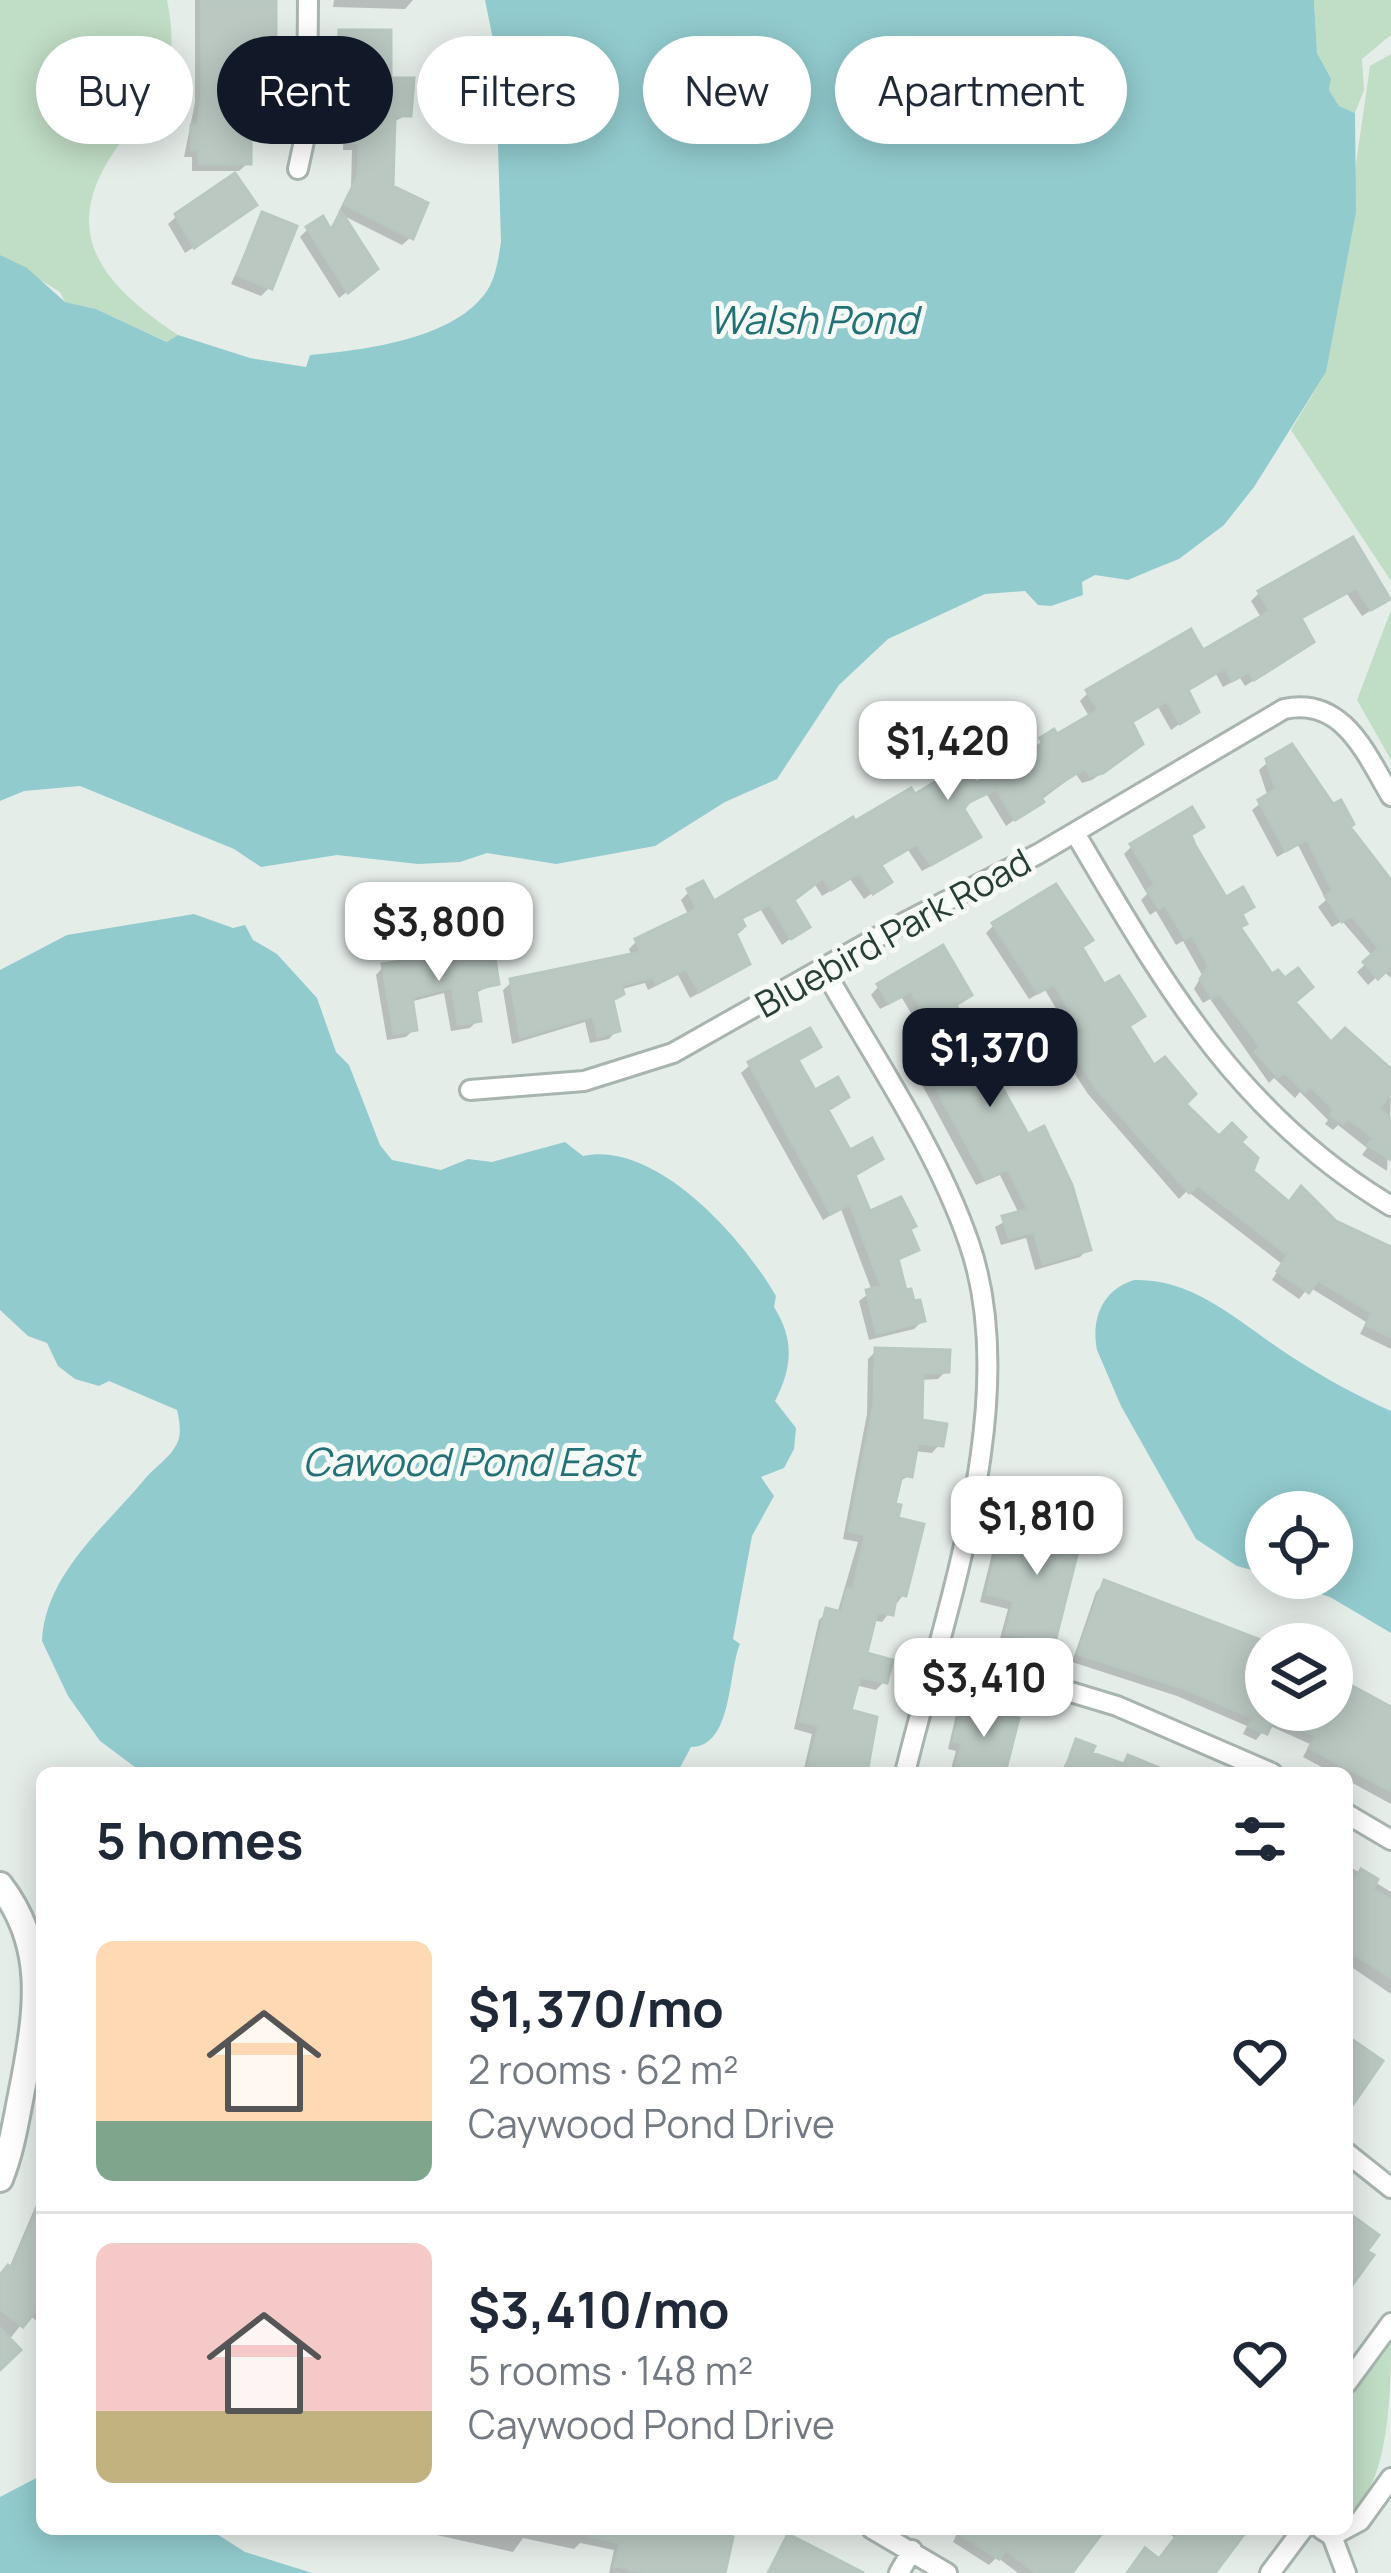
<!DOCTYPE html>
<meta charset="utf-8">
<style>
body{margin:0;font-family:Manrope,sans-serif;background:#f6f6f7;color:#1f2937;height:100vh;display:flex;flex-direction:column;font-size:45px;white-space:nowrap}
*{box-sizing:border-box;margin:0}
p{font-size:39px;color:#747a83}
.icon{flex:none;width:66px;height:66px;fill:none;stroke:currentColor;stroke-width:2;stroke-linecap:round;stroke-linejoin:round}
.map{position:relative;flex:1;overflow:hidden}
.sheet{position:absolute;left:36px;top:1767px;width:1317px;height:768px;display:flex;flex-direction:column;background:#fff;border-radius:18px;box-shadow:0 6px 30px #0003}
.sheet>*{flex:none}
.banner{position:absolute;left:36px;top:36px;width:1320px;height:108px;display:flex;gap:24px}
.buttons{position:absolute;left:1245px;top:1491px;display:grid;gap:24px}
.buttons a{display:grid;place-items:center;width:108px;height:108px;border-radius:50%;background:#fff;box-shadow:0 6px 30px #0003;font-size:60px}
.price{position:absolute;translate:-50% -102px;padding:0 27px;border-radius:24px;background:#fff;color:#222;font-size:39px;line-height:78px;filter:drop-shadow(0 3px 6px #0008)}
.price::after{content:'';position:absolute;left:50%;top:72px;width:36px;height:27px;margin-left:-18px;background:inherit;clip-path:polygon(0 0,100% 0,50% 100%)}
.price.active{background:#111827;color:#fff}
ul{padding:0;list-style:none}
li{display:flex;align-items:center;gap:36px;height:300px;padding:0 60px}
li+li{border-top:3px solid #e0e1e3}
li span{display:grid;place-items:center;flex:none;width:336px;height:240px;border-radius:18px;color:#555}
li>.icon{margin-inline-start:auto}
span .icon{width:144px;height:144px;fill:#fffc;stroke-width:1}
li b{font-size:51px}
h2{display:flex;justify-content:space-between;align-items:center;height:144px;padding:0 60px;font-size:51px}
.chip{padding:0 42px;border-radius:54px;background:#fff;box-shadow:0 6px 30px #0003;font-size:42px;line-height:108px}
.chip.active{background:#111827;color:#fff}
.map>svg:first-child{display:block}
.green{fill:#c0ddc5}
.water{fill:#92cbce}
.shadow{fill:#0003}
.building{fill:#bbc8c2;stroke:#b8c7bf;stroke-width:3}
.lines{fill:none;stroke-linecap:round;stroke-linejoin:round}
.minor-casing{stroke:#a8b5af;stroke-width:24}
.tertiary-casing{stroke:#a8b5af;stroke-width:30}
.minor{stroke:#fff;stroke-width:18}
.tertiary{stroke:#fff;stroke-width:24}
.labels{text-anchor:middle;stroke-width:10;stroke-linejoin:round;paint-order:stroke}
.street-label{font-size:36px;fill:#263e35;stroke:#f6faf7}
.water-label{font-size:39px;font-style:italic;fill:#237176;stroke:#f6faf7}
</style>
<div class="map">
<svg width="1391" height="2573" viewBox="0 0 1391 2573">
<rect width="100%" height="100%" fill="#e5ede9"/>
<path class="green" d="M0,0H167C172,24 174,50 167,73C159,100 138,120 121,142C55,230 100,283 178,335L168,342L96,309L65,302L60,292L0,255Z
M1314,0H1391V35L1362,59L1364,90L1355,113L1339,106L1329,90L1331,77L1317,53Z
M1391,54V581L1291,430L1326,372L1370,66Z
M1391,610V760L1357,700Z
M1391,2332C1391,2389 1391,2486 1347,2515V2392Z"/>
<path class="water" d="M485,0H1314L1317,53L1331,78L1329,90L1339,106L1355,113L1356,212L1326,372L1254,487L1224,525L1179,559L1154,569L1128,580L1095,575L1082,582L1083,595L1051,606L1038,605L1025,591L985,594L888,639L839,685L777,779L725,802L655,846L556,864L487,853L460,862L418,864L337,855L261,867L234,849L80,786L24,791L0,801V255L27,268L65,302L96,309L167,342L178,335L250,358L306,367L310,355C363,350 449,340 484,295C496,280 498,260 501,242L495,49Z
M194,914L233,928L245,925L253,940L277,954L317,998L336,1052L349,1065L380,1145L392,1160L441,1170L468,1159L492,1162L565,1142L583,1156C657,1140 744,1240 776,1296L774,1307C794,1339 793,1366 775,1401L796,1428L794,1449L784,1468L761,1477L774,1496L752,1536L733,1639L740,1644C728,1671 733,1747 691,1747L677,1773H143L100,1741L68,1696L42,1641C45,1574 106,1526 144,1480C155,1466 174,1456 179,1438C181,1429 179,1418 177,1410L109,1381L99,1386L75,1379L58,1366L47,1343L28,1336L0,1310V970L67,935Z
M1134,1280C1196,1278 1242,1325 1292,1357C1323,1377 1357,1396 1391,1411V1633L1330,1597L1273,1578H1332V1512H1266V1574L1237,1566L1196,1539L1121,1406L1097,1350C1091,1319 1102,1290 1134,1280Z
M42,2475V2529H209L245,2552L312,2573H0V2497Z"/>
<path class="shadow" d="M195,0H274L273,54L257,62L256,101L271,118L263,126H248V163L239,171H192V157H184L195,102Z
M334,0H413L405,9L333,7Z
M340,33L388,81L408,114L392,123L390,188L411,237L402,245L338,213L351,187L352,150H343L344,104L329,103L332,42Z
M245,213L185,253L168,224L177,216Z
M262,215L270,287L261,296L231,284Z
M340,215L366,277L339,298L300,237L308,229L329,231Z
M1352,541L1386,598L1378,606L1362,616L1347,594L1298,620L1311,641L1303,649L1245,686L1240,678L1223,687L1216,674L1186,692L1196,712L1171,730L1158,707L1130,724L1132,752L1092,780L1082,783L1076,774L1006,826L987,795L960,808L977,836L969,845L922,871L908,850L879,867L888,882L864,899L850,879L822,896L814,883L791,901L806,927L782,945L761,910L739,921L732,934L747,963L739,971L690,998L678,975L648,990L645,983L619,990L610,1003L617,1030L609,1039L590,1043L585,1022L512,1044L503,990L512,982L632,957L629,949L637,941L689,916L681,900L689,892L712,905L914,798L975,787L1035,751L1042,740L1056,738L1090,718L1080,701L1088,693L1202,654L1262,619L1251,601L1259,593Z
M1268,762L1347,827L1391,889V978L1383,971L1368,985L1357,972L1373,957L1342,921L1332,927L1318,907L1326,900L1298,845L1277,857L1252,810L1268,797L1259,770Z
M1188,837L1225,901L1251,906L1239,916L1238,928L1291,1002L1331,1046L1391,1098L1387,1171L1362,1155L1367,1148L1338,1125L1333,1130L1325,1124L1328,1120L1300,1092L1295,1098L1274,1078L1269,1083L1210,999L1203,1003L1194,989L1202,975L1183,941L1176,945L1156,911L1150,915L1141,900L1147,894L1124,854L1132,846Z
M994,925L1080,949L1126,1028L1182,1104L1219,1141L1236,1143L1250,1172L1288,1205L1391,1255V1349L1360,1334L1366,1322L1309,1287L1299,1299L1272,1280L1282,1264L1187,1191L1179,1199L1088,1094L1061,1053L1075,1040L1045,990L1029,999L986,933Z
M384,966L496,983L474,994L478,1020L470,1028L451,1031L444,993L410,1002L414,1029L406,1037L387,1040L376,975Z
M879,986L969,994L954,1007L1088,1249L1080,1257L1035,1270L1026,1238L1001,1245L995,1227L1019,1214L1000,1175L976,1185L906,1055L927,1040L902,998L880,1009L871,995Z
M817,1046L796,1062L814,1094L845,1096L825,1112L849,1155L880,1158L853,1177L869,1215L907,1231L916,1249L896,1262L904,1294L922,1321L914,1329L869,1340L859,1301L872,1291L841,1209L823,1220L741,1073L750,1065Z
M876,1351L946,1371L938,1379L920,1380L919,1423L940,1444L932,1453L914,1451L910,1475L897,1483L891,1507L904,1594L882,1622L872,1620L863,1655L884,1682L876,1690L855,1685L847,1712L863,1773H803L812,1734L794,1729L819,1620L827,1612L837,1614L858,1542L843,1539L867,1414L868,1359Z
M1035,1518L1051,1645L1043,1653L999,1642L1008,1609L980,1602L992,1554L1000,1545L1020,1550Z
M1104,1584L1266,1647V1710H1332V1680L1391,1710V1804L1347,1780V1773H1333L1303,1757L1310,1744L1268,1725L1256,1740L1243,1734L1247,1726L1177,1696L1072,1662L1096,1592Z
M964,1707L1002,1773H950L956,1751L948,1749L956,1715Z
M1077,1743L1088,1755L1121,1766L1129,1759L1141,1773H1060Z
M1347,1865L1391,1892V1994L1347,1964Z
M42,2191V2325L29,2315L8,2341L0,2366V2277L10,2266Z
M712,2529L722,2573H609L614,2550L580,2543L574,2549L523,2538L513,2552L414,2530Z
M959,2529H1084L1068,2573H1018L997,2557L989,2565L953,2542Z
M1163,2529H1244L1210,2573H1128L1158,2562L1176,2539Z"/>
<path class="building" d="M201,0H276V55L260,54L259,98L275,99L274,119H251V164H199V150H191V125H198L202,92Z
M339,30H391V78H414L411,116H395L393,186L428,203L413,239L344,204L358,176L359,143L350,142L351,97L336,96Z
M235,173L257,205L194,248L175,214Z
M341,211L378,269L348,293L306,227L323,216L331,230Z
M262,212L297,226L272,289L237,275Z
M1353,537L1390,599L1371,610L1356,588L1301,618L1314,642L1254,680L1249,672L1232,681L1225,668L1188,690L1199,712L1180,724L1167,701L1132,722L1143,744L1103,773L1090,776L1085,768L1040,796L1044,802L1015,820L996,789L969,802L964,809L981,837L931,865L917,844L881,865L892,882L873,894L859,873L831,890L823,878L794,900L810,927L791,939L770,904L741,918L745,926L736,934L750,964L699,992L686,969L656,984L653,977L621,985L624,994L613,1000L620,1031L598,1037L593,1016L520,1037L510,979L641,952L635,939L697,909L687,889L703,881L714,901L853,817L855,821L911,788L915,794L965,764L976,783L1043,743L1040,738L1054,729L1057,734L1098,710L1086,690L1191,629L1203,650L1270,611L1258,591Z
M1292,744L1333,804L1341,800L1354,824L1350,827L1391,880V967L1378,979L1363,962L1379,948L1351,915L1342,922L1325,896L1333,891L1307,839L1286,851L1258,800L1276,789L1266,759Z
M1192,807L1204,827L1191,835L1195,845L1226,897L1243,887L1254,907L1242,914L1247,924L1240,927L1272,974L1278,970L1285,978L1298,968L1313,987L1295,1002L1331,1042L1345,1028L1391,1069V1093L1378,1109L1391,1118V1160L1368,1145L1373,1138L1348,1118L1343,1124L1330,1115L1334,1110L1310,1086L1305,1092L1284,1072L1278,1077L1255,1052L1261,1047L1219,993L1212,998L1200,979L1209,966L1192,935L1185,939L1165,905L1159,909L1147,890L1155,885L1130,844Z
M1056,884L1093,940L1082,947L1104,984L1119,976L1145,1016L1129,1026L1154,1065L1165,1057L1196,1094L1186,1104L1219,1136L1232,1123L1246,1137L1241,1142L1258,1158L1253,1171L1289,1202L1301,1186L1336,1221L1391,1247V1337L1366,1325L1372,1313L1318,1280L1309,1293L1277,1271L1288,1255L1198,1185L1189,1193L1095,1087L1067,1043L1083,1032L1054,984L1038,993L992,923Z
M943,945L972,995L956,1005L1028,1134L1044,1126L1072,1185L1091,1250L1043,1264L1034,1232L1009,1238L1002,1216L1028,1209L1008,1169L985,1179L913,1045L935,1032L911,991L889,1003L877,984Z
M493,946L499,984L476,989L481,1021L458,1025L452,987L412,997L417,1030L394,1034L382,964Z
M810,1028L821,1047L798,1060L815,1090L838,1077L849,1097L828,1110L850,1150L872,1138L883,1159L855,1175L870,1211L901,1197L916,1226L910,1229L919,1250L898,1259L906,1290L911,1289L914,1301L920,1300L925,1321L877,1334L866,1290L881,1286L850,1204L831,1214L748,1062Z
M875,1348L950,1350L949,1372L923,1373L922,1420L947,1424L943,1446L918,1443L912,1477L902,1475L895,1504L901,1505L898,1518L924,1524L906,1596L897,1594L893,1615L877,1612L867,1653L893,1660L887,1683L860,1677L851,1710L877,1717L867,1773H807L819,1726L800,1721L812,1664L826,1608L842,1612L847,1589L853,1590L865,1535L849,1531L874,1404Z
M1034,1515L1084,1527L1054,1646L1006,1634L1014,1601L987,1594L999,1542L1025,1548Z
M1104,1580L1266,1642V1710H1332V1675L1391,1707V1791L1309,1748L1316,1736L1275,1717L1267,1734L1249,1726L1253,1718L1186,1689L1078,1654Z
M963,1703L1019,1718L1005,1773H954L962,1743L954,1741Z
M1076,1739L1095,1746L1092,1753L1124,1764L1128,1755L1171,1773H1064Z
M1361,1869L1378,1879L1373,1889L1391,1900V1978L1347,1950V1876L1354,1881Z
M1347,2036L1383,2061L1347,2113Z
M42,2199V2303L23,2327L0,2309V2275L8,2265L12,2268Z
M1347,2212L1379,2235L1367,2251L1374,2255L1347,2292Z
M0,2328L21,2350L0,2370Z
M590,2529H715L733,2537L725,2573H650L615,2566L620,2543L590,2536Z
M951,2529H1105L1072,2573H1036L1006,2550L999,2559Z
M1182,2529H1248L1215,2573H1127L1145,2548L1159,2559Z
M788,2534L864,2573H768Z"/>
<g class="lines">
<defs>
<path id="minor" d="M298,169L307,127L308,0
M1075,833C1163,982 1237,1114 1391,1206
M823,968C873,1056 936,1147 969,1243C1024,1401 943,1615 905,1773
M470,1090L584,1081L673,1053L892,929L1038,854L1284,709C1343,696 1366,754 1391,796
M935,1651L1117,1706L1272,1773
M1347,1814L1391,1840
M1347,2153L1391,2188
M1347,2383L1391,2323
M872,2529L947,2573
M1321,2529L1332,2536L1346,2573
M1332,2536L1360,2521L1391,2478
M899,2573L912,2550
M1270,2573L1303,2529"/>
<path id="tertiary" d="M0,1885C47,1946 37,2009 24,2080C17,2113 13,2147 0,2179"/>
</defs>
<use href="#minor" class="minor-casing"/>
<use href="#tertiary" class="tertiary-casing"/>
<use href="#minor" class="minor"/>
<use href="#tertiary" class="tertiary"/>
</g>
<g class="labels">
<g class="street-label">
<text transform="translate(893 933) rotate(-29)" y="13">Bluebird Park Road</text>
</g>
<g class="water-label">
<text x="813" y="334">Walsh Pond</text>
<text x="470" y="1476">Cawood Pond East</text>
</g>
</g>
</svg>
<div class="buttons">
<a><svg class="icon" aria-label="locate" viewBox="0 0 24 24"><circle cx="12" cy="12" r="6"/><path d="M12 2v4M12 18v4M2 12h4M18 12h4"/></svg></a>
<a><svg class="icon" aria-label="layers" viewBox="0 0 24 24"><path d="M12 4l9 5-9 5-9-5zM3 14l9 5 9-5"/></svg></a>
</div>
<b class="price" style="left:948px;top:803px">$1,420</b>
<b class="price" style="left:439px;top:984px">$3,800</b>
<b class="price active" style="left:990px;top:1110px">$1,370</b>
<b class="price" style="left:1037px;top:1578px">$1,810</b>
<b class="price" style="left:984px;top:1740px">$3,410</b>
<div class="banner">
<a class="chip">Buy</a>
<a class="chip active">Rent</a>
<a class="chip">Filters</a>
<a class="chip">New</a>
<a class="chip">Apartment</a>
</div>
<section class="sheet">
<h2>5 homes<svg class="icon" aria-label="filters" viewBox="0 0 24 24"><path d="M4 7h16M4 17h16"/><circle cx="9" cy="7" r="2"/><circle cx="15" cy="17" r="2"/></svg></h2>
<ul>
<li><span style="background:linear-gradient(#ffd9b3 75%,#7fa58c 0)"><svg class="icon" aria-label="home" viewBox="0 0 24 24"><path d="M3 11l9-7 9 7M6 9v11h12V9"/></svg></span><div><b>$1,370/mo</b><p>2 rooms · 62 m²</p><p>Caywood Pond Drive</p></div><svg class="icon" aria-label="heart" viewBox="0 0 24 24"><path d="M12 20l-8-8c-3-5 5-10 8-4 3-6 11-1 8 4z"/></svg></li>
<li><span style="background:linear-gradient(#f6c9c9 70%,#c2b280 0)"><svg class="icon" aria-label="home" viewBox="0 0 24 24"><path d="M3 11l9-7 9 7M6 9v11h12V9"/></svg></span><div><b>$3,410/mo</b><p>5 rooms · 148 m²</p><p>Caywood Pond Drive</p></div><svg class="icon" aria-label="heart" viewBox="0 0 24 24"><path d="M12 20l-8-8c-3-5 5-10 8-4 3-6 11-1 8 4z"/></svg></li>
</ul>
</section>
</div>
